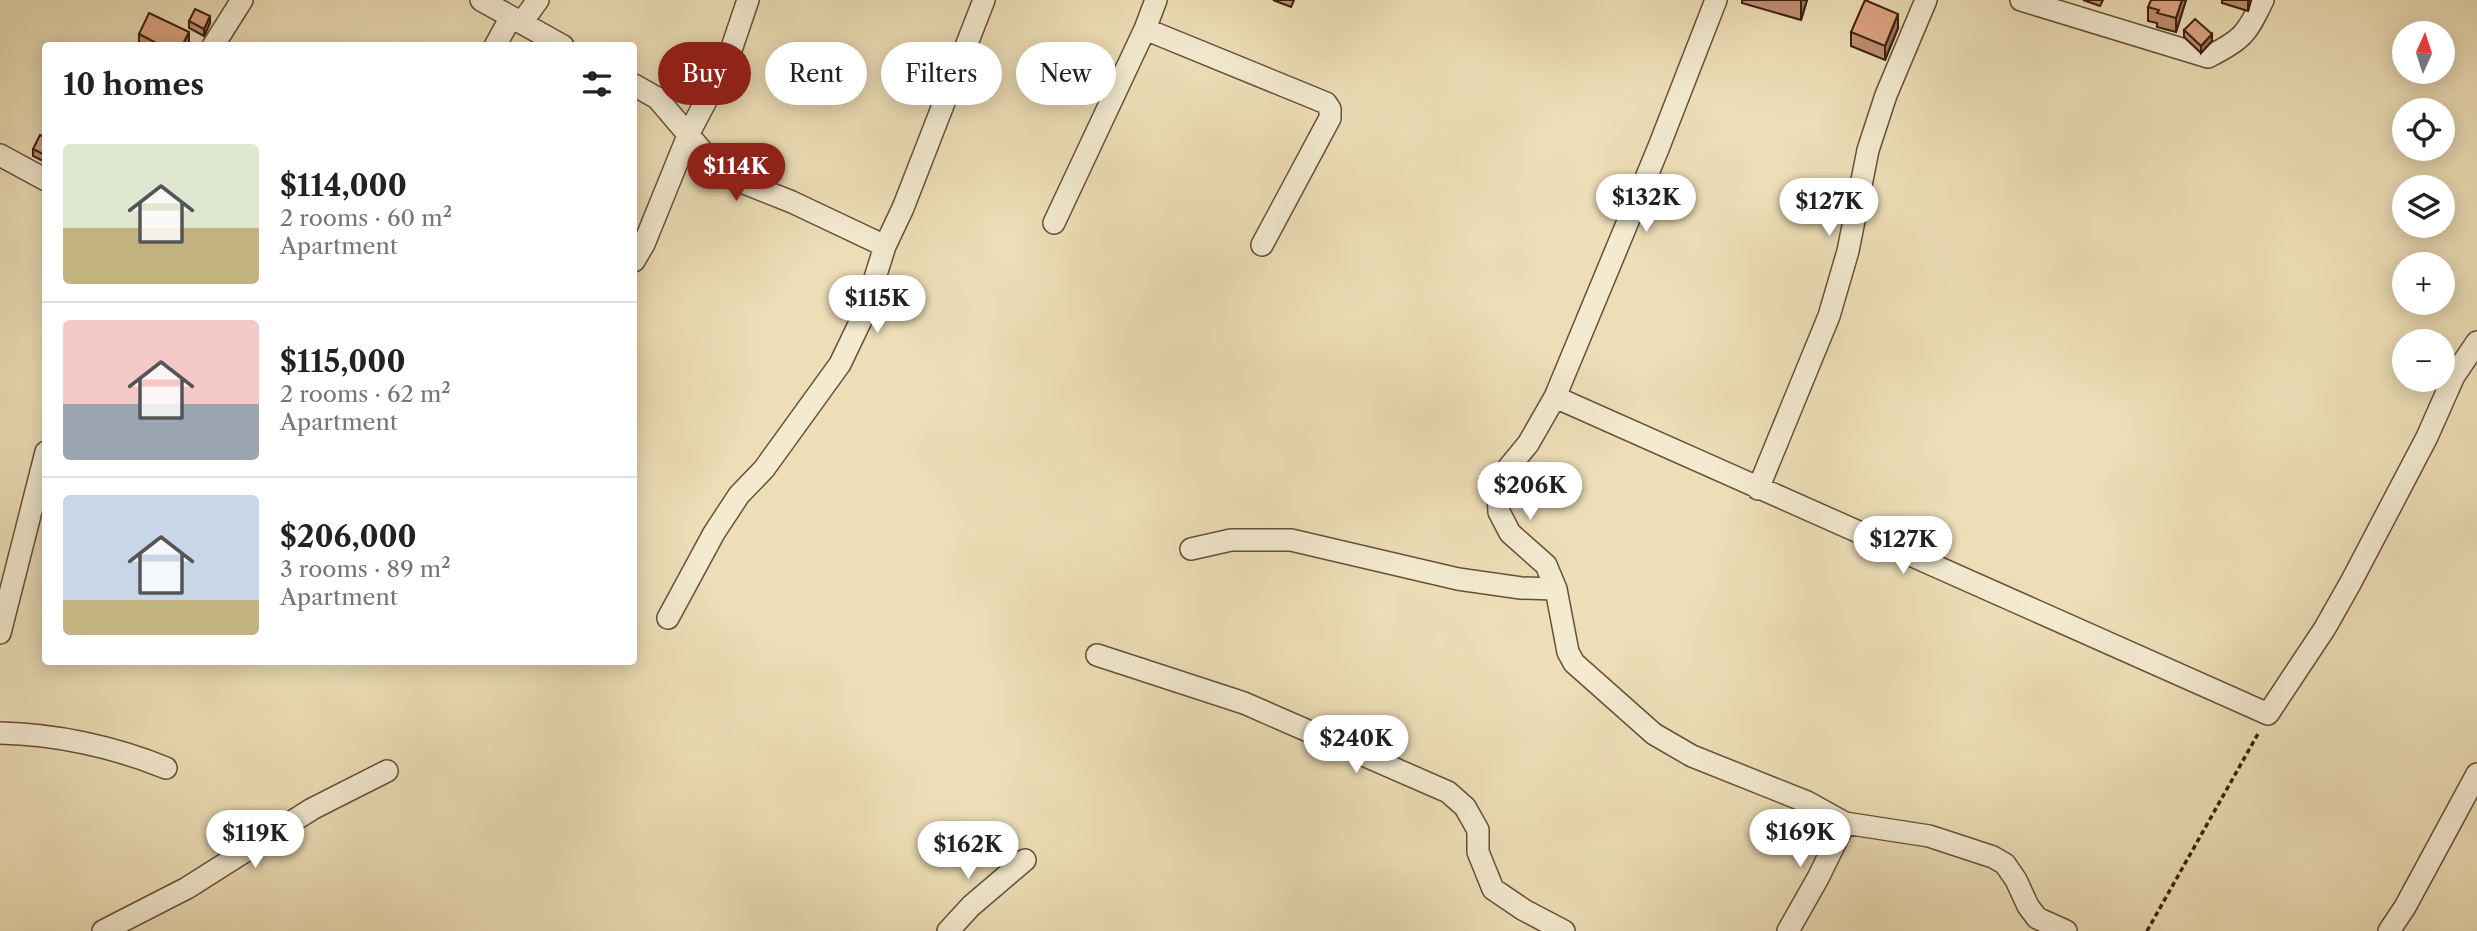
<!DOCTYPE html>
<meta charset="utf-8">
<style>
body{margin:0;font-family:"Libre Caslon Text",serif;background:#f2f2f2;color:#222;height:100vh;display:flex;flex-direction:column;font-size:26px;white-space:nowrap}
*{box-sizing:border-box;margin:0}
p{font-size:23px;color:#767676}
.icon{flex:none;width:38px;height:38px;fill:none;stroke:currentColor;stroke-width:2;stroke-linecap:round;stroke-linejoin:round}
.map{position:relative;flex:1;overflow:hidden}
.side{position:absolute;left:42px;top:42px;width:595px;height:623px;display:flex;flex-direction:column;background:#fff;border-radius:7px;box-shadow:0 4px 18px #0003}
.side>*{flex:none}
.banner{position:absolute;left:658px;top:42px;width:665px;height:63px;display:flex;gap:14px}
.needle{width:46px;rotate:3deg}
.fabs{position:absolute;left:2392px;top:21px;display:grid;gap:14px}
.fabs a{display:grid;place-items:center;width:63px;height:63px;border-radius:50%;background:#fff;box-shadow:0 4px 18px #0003;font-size:35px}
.price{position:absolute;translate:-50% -60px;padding:0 16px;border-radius:24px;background:#fff;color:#222;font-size:23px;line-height:46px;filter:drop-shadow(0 2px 4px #0008)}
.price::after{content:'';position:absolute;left:50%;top:42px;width:21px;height:16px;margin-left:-10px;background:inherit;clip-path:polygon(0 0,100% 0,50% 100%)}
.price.on{background:#8f2418;color:#fff}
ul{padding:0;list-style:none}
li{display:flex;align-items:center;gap:21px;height:175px;padding:0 21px}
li+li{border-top:2px solid #e0e0e0}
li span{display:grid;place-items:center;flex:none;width:196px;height:140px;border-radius:7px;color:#555}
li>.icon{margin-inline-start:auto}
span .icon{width:84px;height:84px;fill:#fffc;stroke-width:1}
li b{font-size:30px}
h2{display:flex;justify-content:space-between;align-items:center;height:84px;padding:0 21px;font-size:30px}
.chip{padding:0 24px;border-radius:32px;background:#fff;box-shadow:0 4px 18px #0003;font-size:24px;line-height:63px}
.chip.on{background:#8f2418;color:#fff}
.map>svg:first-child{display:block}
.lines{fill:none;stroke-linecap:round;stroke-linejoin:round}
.minor-casing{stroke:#655038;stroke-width:24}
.path{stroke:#38210e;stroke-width:3.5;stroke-dasharray:5 3.5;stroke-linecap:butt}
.minor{stroke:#f3ead0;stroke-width:21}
.wall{fill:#c08e72;stroke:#38210e;stroke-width:2}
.shaded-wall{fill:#9c745d;stroke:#38210e;stroke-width:2}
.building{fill:#dfa585;stroke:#38210e;stroke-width:2}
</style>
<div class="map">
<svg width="2477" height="931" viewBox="0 0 2477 931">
<rect width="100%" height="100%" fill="#eddeb7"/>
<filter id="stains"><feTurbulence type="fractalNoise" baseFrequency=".00286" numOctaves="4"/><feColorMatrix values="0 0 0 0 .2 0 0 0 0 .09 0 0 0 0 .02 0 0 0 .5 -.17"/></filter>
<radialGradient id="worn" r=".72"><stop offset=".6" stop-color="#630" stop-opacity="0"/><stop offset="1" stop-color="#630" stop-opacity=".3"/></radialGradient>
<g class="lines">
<defs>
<path id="minor" d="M481,0L563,46
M2021,0L2208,57C2242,40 2247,34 2263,0
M522,22L538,0
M1145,29L1326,103L1330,109V118L1262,245
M213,46L242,0
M495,46L511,17
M634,85L657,98L715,166L734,179L792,202L885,246
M0,155L46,180
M1054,223L1145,29L1156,0
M634,261L644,244L689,133L728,59L748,0
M1555,397L2268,714L2325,628L2351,582L2427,437L2454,376L2477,342
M1758,489L1829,316L1848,251L1868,150L1886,95L1926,0
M1191,549L1231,540H1291L1458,579L1521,588L1556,589L1568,652L1574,663L1654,734L1692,756L1807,802L1845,823L1929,836L1993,857L2005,864L2016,880L2028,906L2037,918L2066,931
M1556,589L1546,565L1510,533L1499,512L1498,492L1509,467L1528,444L1555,397L1658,149L1716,0
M668,618L714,533L739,495L764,469L840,364L863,316L885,246L903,208L984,0
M0,633L46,452
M1097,655L1244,703L1448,792L1465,807L1478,830V852L1493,889L1524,910L1564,931
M0,733C55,734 115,747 166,768
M103,931L187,888L312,809L387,771
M948,931L971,906L1025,860
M1788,931L1818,878L1845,823
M2389,931L2405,907L2477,774"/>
</defs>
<use href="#minor" class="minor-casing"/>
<path class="path" d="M2147,931L2259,732"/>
<use href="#minor" class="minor"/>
</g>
<path class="wall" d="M1273,0H1294L1291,7Z
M1742,0H1807L1801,20L1742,3Z
M2083,0H2103L2100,6Z
M2186,0L2176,32L2157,27V23L2148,21V7Z
M2222,0H2251L2248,11L2222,3Z
M189,21L210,23L204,36L189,28Z
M1898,28L1885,60L1851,46V32Z
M2184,30L2212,41L2201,53L2184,37Z
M139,34L189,46H139Z
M46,138V157L43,161L33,156V149Z"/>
<path class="shaded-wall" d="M1801,0H1807L1801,20Z
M2182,0H2186L2176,32V18Z
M2248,0H2251L2248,11Z
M1898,14V28L1885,60V46Z
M210,16V23L204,36V29Z
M189,32V46H182Z
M2212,34V41L2201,53V46Z"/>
<path class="building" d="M1865,0L1898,14L1885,46L1851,32Z
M2151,0H2182L2176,18L2157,13L2159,10L2148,7Z
M195,9L210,16L204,29L189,21Z
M149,13L189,32L182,46H162L139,34Z
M2195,19L2212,34L2201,46L2184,30Z
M40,135L46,138V150L43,154L33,149Z"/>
<rect width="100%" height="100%" filter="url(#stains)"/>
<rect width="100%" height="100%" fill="url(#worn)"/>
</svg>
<div class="fabs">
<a><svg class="needle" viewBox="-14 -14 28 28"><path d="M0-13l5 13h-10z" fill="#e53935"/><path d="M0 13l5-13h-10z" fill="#767676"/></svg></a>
<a><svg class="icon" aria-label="locate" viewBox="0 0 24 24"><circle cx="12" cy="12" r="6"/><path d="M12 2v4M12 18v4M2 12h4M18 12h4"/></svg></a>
<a><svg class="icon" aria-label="layers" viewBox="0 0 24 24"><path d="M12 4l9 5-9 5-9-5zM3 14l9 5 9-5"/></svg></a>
<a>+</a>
<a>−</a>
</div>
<b class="price on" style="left:736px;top:203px">$114K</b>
<b class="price" style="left:1646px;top:234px">$132K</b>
<b class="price" style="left:1829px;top:238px">$127K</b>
<b class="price" style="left:877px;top:335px">$115K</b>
<b class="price" style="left:1530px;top:522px">$206K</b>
<b class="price" style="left:1903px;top:576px">$127K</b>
<b class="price" style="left:1356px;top:775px">$240K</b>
<b class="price" style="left:1800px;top:869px">$169K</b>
<b class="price" style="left:255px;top:870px">$119K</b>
<b class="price" style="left:968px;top:881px">$162K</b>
<div class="banner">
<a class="chip on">Buy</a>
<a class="chip">Rent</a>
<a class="chip">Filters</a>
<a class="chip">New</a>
</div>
<section class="side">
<h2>10 homes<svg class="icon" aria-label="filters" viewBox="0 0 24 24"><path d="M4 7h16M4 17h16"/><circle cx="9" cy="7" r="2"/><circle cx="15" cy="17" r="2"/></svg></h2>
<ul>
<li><span style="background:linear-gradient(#dfe7d0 60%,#c2b280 0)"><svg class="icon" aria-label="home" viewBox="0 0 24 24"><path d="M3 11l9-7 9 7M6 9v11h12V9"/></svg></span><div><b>$114,000</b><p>2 rooms · 60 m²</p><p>Apartment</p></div></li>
<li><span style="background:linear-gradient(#f6c9c9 60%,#9aa5b1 0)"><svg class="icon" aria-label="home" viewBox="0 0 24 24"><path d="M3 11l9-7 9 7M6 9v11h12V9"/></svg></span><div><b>$115,000</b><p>2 rooms · 62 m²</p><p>Apartment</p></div></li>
<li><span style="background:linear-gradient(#c9d6e8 75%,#c2b280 0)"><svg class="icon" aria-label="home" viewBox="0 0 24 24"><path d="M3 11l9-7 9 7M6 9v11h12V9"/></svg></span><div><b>$206,000</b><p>3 rooms · 89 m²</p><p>Apartment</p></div></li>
</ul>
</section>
</div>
